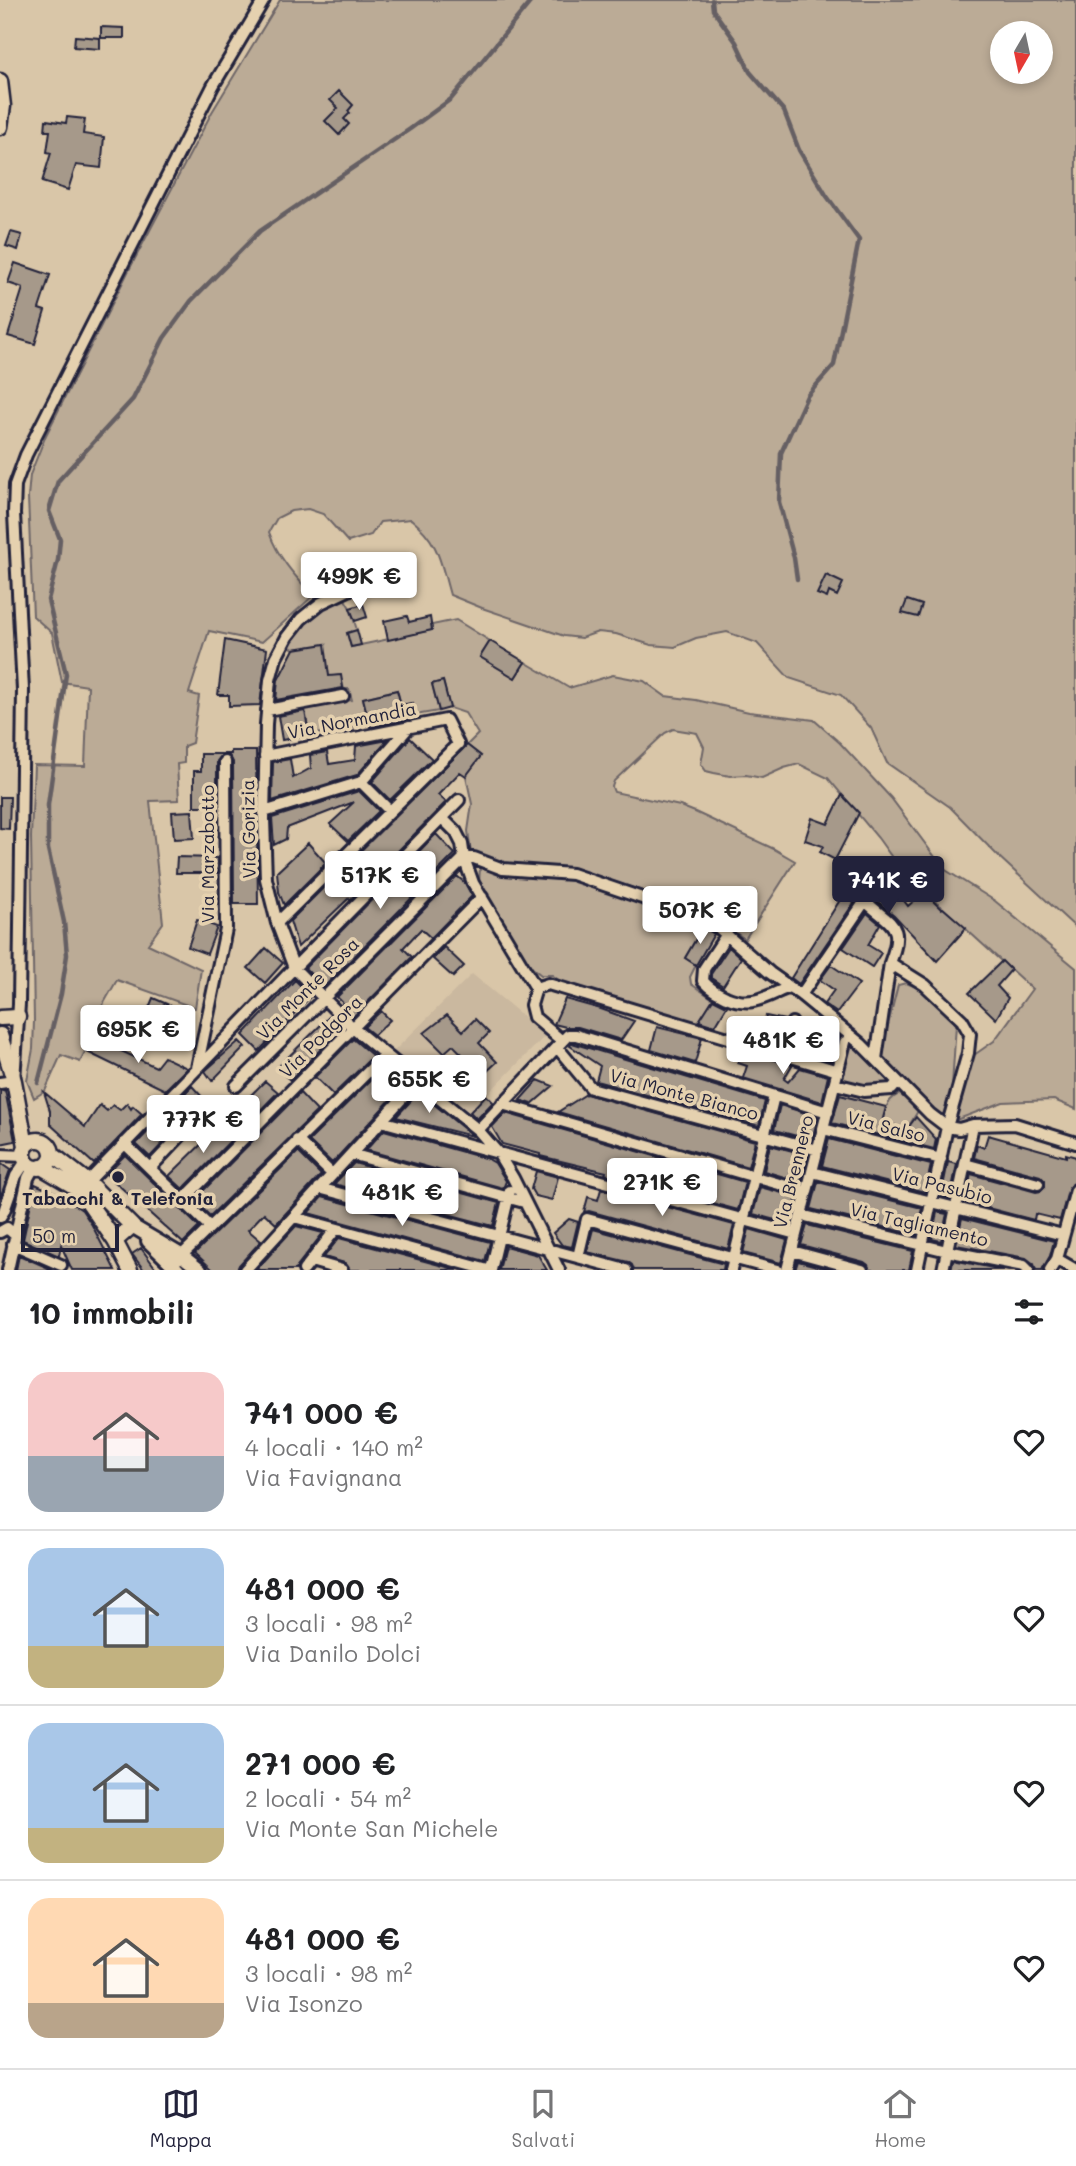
<!DOCTYPE html>
<html lang="it">
<meta charset="utf-8">
<style>
body{margin:0;font-family:Mali,sans-serif;background:#f2f2f2;color:#202124;height:100vh;display:flex;flex-direction:column;font-size:26px;white-space:nowrap}
*{box-sizing:border-box;margin:0}
p{font-size:23px;color:#757577}
.icon{flex:none;width:38px;height:38px;fill:none;stroke:currentColor;stroke-width:2;stroke-linecap:round;stroke-linejoin:round}
.map{position:relative;height:1270px;overflow:hidden}
.drawer{display:flex;flex-direction:column;background:#fff;flex:1}
.drawer>*{flex:none}
.needle{width:46px;rotate:189deg}
.tools{position:absolute;left:990px;top:21px;display:grid;gap:14px}
.tools a{display:grid;place-items:center;width:63px;height:63px;border-radius:50%;background:#fff;box-shadow:0 4px 10px #0003;font-size:35px}
.scale{position:absolute;left:21px;bottom:18px;width:98px;box-sizing:border-box;padding-left:7px;border:4px solid #22223b;border-top:0;font-size:19px;line-height:24px;white-space:nowrap;color:#22223b;-webkit-text-stroke:5px #e5d1af;paint-order:stroke}
.price{position:absolute;translate:-50% -60px;padding:0 16px;border-radius:7px;background:#fff;color:#222;font-size:23px;line-height:46px;filter:drop-shadow(0 2px 4px #0008)}
.price::after{content:'';position:absolute;left:50%;top:42px;width:21px;height:16px;margin-left:-10px;background:inherit;clip-path:polygon(0 0,100% 0,50% 100%)}
.price.selected{background:#22223b;color:#fff}
ul{padding:0;list-style:none}
li{display:flex;align-items:center;gap:21px;height:175px;padding:0 28px}
li+li{border-top:2px solid #e0e0e0}
li span{display:grid;place-items:center;flex:none;width:196px;height:140px;border-radius:21px;color:#555}
li>.icon{margin-inline-start:auto}
span .icon{width:84px;height:84px;fill:#fffc;stroke-width:1}
li b{font-size:30px}
h2{display:flex;justify-content:space-between;align-items:center;height:84px;padding:0 28px;font-size:30px}
.menu{display:flex;justify-content:space-around;align-items:center;height:98px;border-top:2px solid #e0e0e0;background:#fff;font-size:19px;color:#757577}
.menu a{display:grid;justify-items:center;gap:4px}
.menu .selected{color:#22223b}
.map>svg:first-child{display:block}
.built{fill:#cab89f}
.green{fill:#bbab96;stroke:#6e6668;stroke-width:2;fill-rule:evenodd}
.lines{fill:none;stroke-linecap:round;stroke-linejoin:round}
.stream{stroke:#655f63;stroke-width:4.5}
.building{fill:#a6998a;stroke:#22223b;stroke-width:2}
.minor-casing{stroke:#22223b;stroke-width:16}
.tertiary-casing{stroke:#22223b;stroke-width:18}
.secondary-casing{stroke:#22223b;stroke-width:19}
.minor{stroke:#e5d1af;stroke-width:10}
.tertiary{stroke:#e5d1af;stroke-width:12}
.secondary{stroke:#e5d1af;stroke-width:14}
.poi-dot{fill:#22223b;stroke:#e5d1af;stroke-width:2.5}
.labels{text-anchor:middle;stroke-width:7;stroke-linejoin:round;paint-order:stroke}
.street-label{font-size:18px;fill:#22223b;stroke:#e5d1af}
.poi-label{font-size:18px;font-weight:bold;fill:#22223b;stroke:#e5d1af}
</style>
<div class="map">
<svg width="1076" height="1270" viewBox="0 0 1076 1270">
<rect width="100%" height="100%" fill="#d9c6a8"/>
<filter id="ink" filterUnits="userSpaceOnUse"><feTurbulence type="fractalNoise" baseFrequency=".0143" numOctaves="2"/><feDisplacementMap in="SourceGraphic" scale="14" xChannelSelector="R" yChannelSelector="G"/><feConvolveMatrix kernelMatrix="1 2 1 2 8 2 1 2 1" color-interpolation-filters="sRGB"/></filter>
<g filter="url(#ink)">
<path class="built" d="M472,974L546,1035L470,1112L392,1053Z"/>
<path class="green" d="M280,0H1076V928L998,856L950,807L887,763L871,728L841,695L789,678L757,643L727,632L696,638L675,647L651,645L616,634L598,632L581,638L564,636L482,608L450,595C440,561 440,543 411,519L380,522L371,535L348,542L323,514L308,509L291,511L277,518L269,532C278,558 295,576 313,596L262,642L209,631L189,693L199,696L192,743L184,746V763L177,764L179,800L150,801L163,923L148,944L201,969L195,1008L117,980L87,1033L93,1038L80,1062L61,1055L45,1091L34,1098L27,1081L33,1049L34,1021L31,837L34,765L85,766L88,686L62,682L52,633L33,616L28,497L30,475L46,435L128,272L212,112ZM1003,33H1041V72H1003Z
M343,596L350,608L357,630L347,633L351,647L432,630V625L456,620L490,641L480,657L515,678L525,662L569,688L613,675L644,681L665,696L696,700L749,712L814,720L840,743L891,798L944,869L995,901L1076,968V1109L1054,1100L1003,1102L956,1120L957,1110L974,1055L994,1041L1032,989L901,870L878,838L828,778L799,764L784,768L762,778L746,775L730,776L714,773L706,771L701,764L704,747L697,733L673,729L665,733L614,781L612,787L614,792L680,806L695,812L774,849L795,861L745,939L702,910L574,869L502,864L471,853L468,831L472,804L466,776L481,756L467,745L478,734L465,713L450,708L443,681L432,684L439,711L415,715L412,703L401,705L397,690L363,698L369,725L309,735L305,709L352,700L349,689H344L340,675L281,684L325,645L294,649L287,645L306,619Z
M480,867L501,873L573,878L699,922L704,926L685,958L696,965L690,977L691,984L713,999L697,1025L565,985L552,975H541L530,966L479,884Z
M906,983C927,990 944,1006 956,1024L952,1086L944,1117L922,1100L884,1061L881,1053L898,985Z
M853,1044L887,1078L888,1083C874,1087 856,1086 842,1081C841,1070 845,1053 853,1044Z
M900,1094L918,1111L907,1129L882,1122C885,1111 887,1098 900,1094Z"/>
<g class="lines">
<path class="stream" d="M712,0L713,10L736,42L750,72L784,111L799,150L826,195L859,240L834,365L807,396L781,453L779,502L794,558L797,579
M38,1083L61,994L67,955L64,922L48,849V805L66,674L48,600L58,560L60,539L49,511L58,481L133,399L164,338L191,301L260,231L410,129L451,99L532,0"/>
</g>
<path class="building" d="M101,27L124,28V38H101Z
M75,36L100,38V49L74,47Z
M339,91L353,105L348,111L350,113L344,119L349,124L339,135L325,121L338,108L330,100Z
M67,117L85,119L83,134L104,137L101,168L76,165L68,190L42,182L51,153L47,152L50,131H45L46,120L66,123Z
M11,232L22,235L18,250L6,246Z
M15,263L50,275L39,309L45,311L35,344L8,336L23,288L8,283Z
M826,575L843,583L837,596L829,592L827,598L817,594Z
M907,600L922,605L918,617L902,613Z
M363,604L367,617L355,621L350,608Z
M407,616L409,622L430,617L432,630L388,640L384,621Z
M357,630L361,645L351,647L347,633Z
M225,640L267,649L260,705L229,706V695H218Z
M490,641L525,662L515,678L480,657Z
M325,644L329,676L341,675L343,688L276,700L278,680L294,649Z
M443,681L450,708L439,711L432,684Z
M397,690L401,705L413,703L415,715L408,717L405,720L370,727L363,698Z
M305,711L309,735L282,740L278,716Z
M410,738L432,759L390,800L372,782Z
M388,740L357,775L272,801L273,762L290,759L293,778L311,768L310,755L327,752L329,764L355,760L356,746Z
M467,745L481,756L466,776L460,772L438,795L446,802L350,900L349,898L298,947L290,921Z
M231,751H256L258,904H234L233,762L229,756L222,755L217,761V806H194V771H201V754H231Z
M359,791L379,811L348,841L330,824L354,802L287,828L286,839L274,845L272,818Z
M842,795L859,813L835,860L820,852L823,846L805,840L812,818L828,824Z
M0,797H10L9,829L0,828Z
M192,811L194,838L174,839L172,812Z
M436,834L455,854L324,987L321,985L305,968Z
M308,843L326,863L284,905L279,892L277,872Z
M177,857L218,858V873H176Z
M878,862L893,877L890,882L908,906L924,892L941,909L943,908L966,928L937,961L894,915L870,895L863,894L858,897L799,984L791,978L850,884L833,878L837,868L861,877Z
M457,876L465,883L472,896L431,938L421,929L403,948L412,957L353,1017L341,1005L343,1003L337,997Z
M867,913L880,924L868,945L881,953L872,967L843,948Z
M197,920L217,927L207,954L188,947Z
M703,927L714,934L696,965L685,958Z
M444,947L464,966L453,977L433,959Z
M729,947L741,958L723,986L711,978V974Z
M266,948L283,963L265,983L248,968Z
M1002,961L1011,970L997,986L1008,998L996,1019L969,993Z
M831,965L859,984L837,1013L824,1004L834,990L820,980Z
M295,980L311,996L259,1051L243,1035Z
M153,998L190,1014L180,1037L143,1022Z
M565,999L601,1009L634,1021L621,1040L578,1027H566L554,1024Z
M713,999L727,1006L715,1026L699,1021Z
M381,1011L390,1020L374,1035L364,1027Z
M447,1015L463,1031L475,1019L489,1033L479,1043L497,1062L483,1075L453,1045L444,1053L424,1033Z
M330,1016L342,1028L290,1080L277,1068Z
M766,1016L785,1020L778,1045L760,1039Z
M800,1025L812,1027L799,1051L794,1049Z
M657,1027L702,1038L695,1063L651,1050Z
M831,1031L839,1037L832,1061L811,1055Z
M93,1038L156,1067L164,1057L187,1068L165,1090L87,1052Z
M353,1039L373,1056L333,1095L315,1077Z
M239,1041L245,1047L212,1081L205,1071Z
M572,1043L765,1101L759,1126L596,1081L600,1066L570,1046Z
M741,1050L792,1065L784,1079L788,1082L800,1068L828,1076L822,1102L743,1078L747,1066L738,1063Z
M385,1066L405,1084L332,1163L309,1141Z
M538,1080L553,1086L532,1104L520,1100Z
M265,1081L278,1092L244,1127L234,1112Z
M192,1086L206,1101L196,1108L150,1157L136,1144Z
M5,1090L15,1141L0,1144V1091Z
M44,1092L85,1127L100,1105L107,1111L113,1105L120,1110L127,1103L131,1109L133,1106L142,1114L94,1164L50,1124V1111Z
M419,1092L468,1132L472,1136L396,1117Z
M300,1093L317,1111L210,1216L194,1200Z
M586,1094L755,1141L748,1167L558,1112Z
M486,1095L493,1102L477,1119L470,1112Z
M840,1095L886,1107L882,1122L907,1129L916,1117L936,1139L934,1149L832,1123Z
M780,1105L818,1117L812,1140L774,1130Z
M505,1113L745,1182L738,1210L605,1174L606,1172L540,1156V1154L502,1144L492,1127Z
M225,1121L237,1134L183,1189L169,1176Z
M384,1130L488,1159L495,1163L506,1181L504,1186L503,1188L366,1150Z
M988,1135L1066,1157V1154L1076,1157V1182L1069,1187L1060,1220L1035,1214L1034,1220L965,1202L971,1174L1036,1192L1041,1191L1045,1187V1181L1040,1176L974,1158L977,1145L984,1148Z
M829,1139L931,1165L925,1192L822,1166Z
M770,1145L808,1155L801,1182L764,1171Z
M298,1152L321,1175L276,1224L264,1213L248,1230L261,1241L239,1265L237,1270H213L195,1253Z
M125,1155L199,1227L183,1243L106,1174Z
M948,1162L957,1164L950,1198L941,1196Z
M0,1163L10,1170L0,1198Z
M354,1163L499,1203L493,1226L334,1184Z
M536,1171L558,1177L552,1200L535,1196L531,1189Z
M818,1182L922,1208L916,1235L811,1209Z
M35,1184L60,1195L82,1210L92,1225L115,1270H72L61,1245L59,1256L23,1240Z
M760,1187L797,1197L790,1224L753,1214Z
M601,1189L734,1225L728,1249L589,1211L584,1212L588,1197L598,1200Z
M322,1197L490,1242L485,1261L308,1213Z
M937,1212L947,1214L941,1241L932,1239Z
M962,1218L1054,1241L1050,1256L1042,1270H1036L1034,1264L1026,1258L956,1245Z
M569,1219L578,1222L572,1247L562,1245L553,1233Z
M807,1225L913,1251L909,1270H870L868,1265L864,1262L801,1245Z
M296,1226L323,1233L298,1265L296,1270H256Z
M593,1229L724,1264L723,1270H634L632,1265L628,1262L587,1252Z
M749,1229L787,1240L781,1263L743,1253Z
M339,1238L458,1270H350L345,1263L324,1257Z
M505,1246L538,1255L547,1270H499Z
M141,1248L157,1270H144L132,1254Z
M19,1255L53,1270H16Z
M953,1260L1003,1270H951Z
M798,1261L832,1270H795Z"/>
<g class="lines">
<defs>
<path id="minor" d="M372,579L321,603L301,619L287,637L276,658L270,680L266,724L264,819L266,879L277,923L294,968L354,1029L478,1130L498,1153L513,1178L559,1270
M267,710L343,696
M265,756L446,720L458,744L277,923
M361,782L390,811
M264,812L361,782L409,727
M442,818L456,832L462,844L464,858L473,883L536,988L531,1005L534,1017L562,1041
M727,934L704,969L703,981C710,989 716,992 726,997C752,1008 765,997 789,987
M536,988L548,984L838,1071
M801,995L865,901C892,926 905,924 890,963L925,985L962,1020L970,1034L968,1053L947,1127L917,1270
M557,1047L591,1088L818,1150
M784,1055L792,1023
M876,1059L890,963
M197,1068L226,929L225,762
M0,1083L14,1081L19,1004L23,690L14,514L15,485L26,455L213,86L264,0
M835,1084L864,1091L892,1089L898,1082
M236,1086L464,858H474L503,869L572,874L712,922L770,973L801,995L861,1044L930,1114L947,1127L959,1129L973,1125L1015,1124L1076,1143
M502,1104L807,1192
M381,1121L796,1234
M823,1129L941,1159
M478,1130L568,1035H576L828,1112
M297,1140L332,1174
M124,1143L210,1227
M351,1154L524,1202
M0,1155L24,1156
M965,1164L1038,1184
M150,1168L202,1113
M812,1172L1063,1235
M84,1186L294,968L459,800
M319,1188L626,1270
M183,1200L482,897
M801,1215L947,1251L1024,1266L1028,1270
M0,1217L4,1211L16,1176L26,1161
M294,1217L488,1270
M0,1232L7,1228L15,1235
M13,1244L61,1265
M792,1251L862,1270
M578,1257L587,1219L777,1270
M1057,1259L1076,1270
M177,1260L385,1055
M311,1261L342,1270
M8,1270L28,1178L34,1167
M245,1270L417,1082
M304,1270L336,1229
M491,1270L510,1191
M731,1270L774,1096
M787,1270L845,1042
M943,1270L973,1125
M1050,1270L1057,1259L1076,1190"/>
<path id="tertiary" d="M132,1226L181,1255L200,1270
M148,1241L178,1270"/>
<path id="secondary" d="M0,81L3,106L0,127
M0,1018L18,1017
M0,1035L14,1081L26,1146
M24 1154a14 14 0 1 1 28 0a14 14 0 1 1-28 0Z
M41,1167L80,1190L115,1241L132,1226L88,1182L52,1154
M115,1241L130,1270"/>
</defs>
<use href="#minor" class="minor-casing"/>
<use href="#tertiary" class="tertiary-casing"/>
<use href="#secondary" class="secondary-casing"/>
<use href="#minor" class="minor"/>
<use href="#tertiary" class="tertiary"/>
<use href="#secondary" class="secondary"/>
</g>
</g>
<circle class="poi-dot" cx="118" cy="1177" r="7"/>
<g class="labels">
<g class="street-label">
<text transform="translate(352 721) rotate(-11)" y="6">Via Normandia</text>
<text transform="translate(249 829) rotate(-91)" y="6">Via Gorizia</text>
<text transform="translate(208 854) rotate(-90)" y="6">Via Marzabotto</text>
<text transform="translate(308 989) rotate(-45)" y="6">Via Monte Rosa</text>
<text transform="translate(321 1037) rotate(-45)" y="6">Via Podgora</text>
<text transform="translate(684 1095) rotate(15)" y="6">Via Monte Bianco</text>
<text transform="translate(886 1127) rotate(14)" y="6">Via Salso</text>
<text transform="translate(794 1172) rotate(-76)" y="6">Via Brennero</text>
<text transform="translate(942 1186) rotate(14)" y="6">Via Pasubio</text>
<text transform="translate(919 1225) rotate(13)" y="6">Via Tagliamento</text>
</g>
<g class="poi-label">
<text x="118" y="1205">Tabacchi &amp; Telefonia</text>
</g>
</g>
</svg>
<div class="tools">
<a><svg class="needle" viewBox="-14 -14 28 28"><path d="M0-13l5 13h-10z" fill="#e53935"/><path d="M0 13l5-13h-10z" fill="#757577"/></svg></a>
</div>
<div class="scale">50 m</div>
<b class="price" style="left:359px;top:612px">499K €</b>
<b class="price" style="left:380px;top:911px">517K €</b>
<b class="price selected" style="left:888px;top:916px">741K €</b>
<b class="price" style="left:700px;top:946px">507K €</b>
<b class="price" style="left:138px;top:1065px">695K €</b>
<b class="price" style="left:783px;top:1076px">481K €</b>
<b class="price" style="left:429px;top:1115px">655K €</b>
<b class="price" style="left:203px;top:1155px">777K €</b>
<b class="price" style="left:662px;top:1218px">271K €</b>
<b class="price" style="left:402px;top:1228px">481K €</b>
</div>
<section class="drawer">
<h2>10 immobili<svg class="icon" aria-label="filters" viewBox="0 0 24 24"><path d="M4 7h16M4 17h16"/><circle cx="9" cy="7" r="2"/><circle cx="15" cy="17" r="2"/></svg></h2>
<ul>
<li><span style="background:linear-gradient(#f6c9c9 60%,#9aa5b1 0)"><svg class="icon" aria-label="home" viewBox="0 0 24 24"><path d="M3 11l9-7 9 7M6 9v11h12V9"/></svg></span><div><b>741 000 €</b><p>4 locali · 140 m²</p><p>Via Favignana</p></div><svg class="icon" aria-label="heart" viewBox="0 0 24 24"><path d="M12 20l-8-8c-3-5 5-10 8-4 3-6 11-1 8 4z"/></svg></li>
<li><span style="background:linear-gradient(#a9c7e8 70%,#c2b280 0)"><svg class="icon" aria-label="home" viewBox="0 0 24 24"><path d="M3 11l9-7 9 7M6 9v11h12V9"/></svg></span><div><b>481 000 €</b><p>3 locali · 98 m²</p><p>Via Danilo Dolci</p></div><svg class="icon" aria-label="heart" viewBox="0 0 24 24"><path d="M12 20l-8-8c-3-5 5-10 8-4 3-6 11-1 8 4z"/></svg></li>
<li><span style="background:linear-gradient(#a9c7e8 75%,#c2b280 0)"><svg class="icon" aria-label="home" viewBox="0 0 24 24"><path d="M3 11l9-7 9 7M6 9v11h12V9"/></svg></span><div><b>271 000 €</b><p>2 locali · 54 m²</p><p>Via Monte San Michele</p></div><svg class="icon" aria-label="heart" viewBox="0 0 24 24"><path d="M12 20l-8-8c-3-5 5-10 8-4 3-6 11-1 8 4z"/></svg></li>
<li><span style="background:linear-gradient(#ffd9b3 75%,#b9a48a 0)"><svg class="icon" aria-label="home" viewBox="0 0 24 24"><path d="M3 11l9-7 9 7M6 9v11h12V9"/></svg></span><div><b>481 000 €</b><p>3 locali · 98 m²</p><p>Via Isonzo</p></div><svg class="icon" aria-label="heart" viewBox="0 0 24 24"><path d="M12 20l-8-8c-3-5 5-10 8-4 3-6 11-1 8 4z"/></svg></li>
</ul>
</section>
<nav class="menu">
<a class="selected"><svg class="icon" aria-label="map" viewBox="0 0 24 24"><path d="M3 6l6-2 6 2 6-2v14l-6 2-6-2-6 2zM9 4v14M15 6v14"/></svg>Mappa</a>
<a><svg class="icon" aria-label="saved" viewBox="0 0 24 24"><path d="M7 4h10v16l-5-4-5 4z"/></svg>Salvati</a>
<a><svg class="icon" aria-label="home" viewBox="0 0 24 24"><path d="M3 11l9-7 9 7M6 9v11h12V9"/></svg>Home</a>
</nav>
